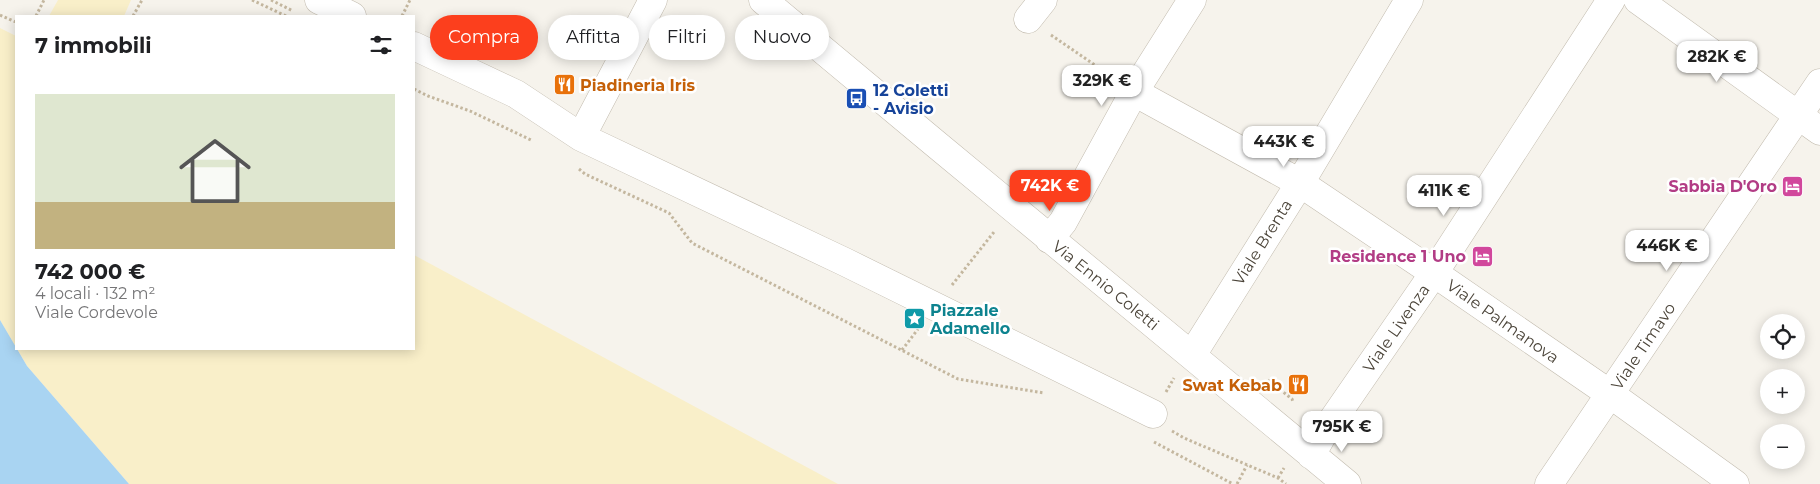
<!DOCTYPE html>
<html lang="it">
<meta charset="utf-8">
<style>
body{margin:0;font-family:Montserrat,sans-serif;background:#f2f2f2;color:#202124;height:100vh;display:flex;flex-direction:column;font-size:19px;white-space:nowrap}
*{box-sizing:border-box;margin:0}
p{font-size:16px;color:#757577}
.icon{flex:none;width:28px;height:28px;fill:none;stroke:currentColor;stroke-width:2;stroke-linecap:round;stroke-linejoin:round}
.map{position:relative;flex:1;overflow:hidden}
.sheet{position:absolute;left:15px;top:15px;width:400px;height:335px;display:flex;flex-direction:column;background:#fff;border-radius:0px;box-shadow:0 2px 12px #0003}
.sheet>*{flex:none}
.hud{position:absolute;left:430px;top:15px;width:475px;height:45px;display:flex;gap:10px}
.buttons{position:absolute;left:1760px;top:314px;display:grid;gap:10px}
.buttons a{display:grid;place-items:center;width:45px;height:45px;border-radius:50%;background:#fff;box-shadow:0 2px 12px #0003;font-size:25px}
.price{position:absolute;translate:-50% -42px;padding:0 11px;border-radius:10px;background:#fff;color:#222;font-size:16px;line-height:32px;filter:drop-shadow(0 1px 2px #0008)}
.price::after{content:'';position:absolute;left:50%;top:30px;width:15px;height:11px;margin-left:-8px;background:inherit;clip-path:polygon(0 0,100% 0,50% 100%)}
.price.active{background:#fc3f1d;color:#fff}
ul{padding:0;list-style:none}
li{display:grid;align-content:center;gap:10px;height:265px;padding:0 20px}
li+li{border-top:1px solid #e0e0e0}
li span{display:grid;place-items:center;height:155px;border-radius:0px;color:#555}
li>.icon{margin-inline-start:auto}
span .icon{width:90px;height:90px;fill:#fffc;stroke-width:1}
li b{font-size:21px}
h2{display:flex;justify-content:space-between;align-items:center;height:60px;padding:0 20px;font-size:21px}
.tag{padding:0 18px;border-radius:22px;background:#fff;box-shadow:0 2px 12px #0003;font-size:18px;line-height:45px}
.tag.active{background:#fc3f1d;color:#fff}
.map>svg:first-child{display:block}
.sand{fill:#f9efc9}
.water{fill:#a9d4f2}
.lines{fill:none;stroke-linecap:round;stroke-linejoin:round}
.minor-casing{stroke:#c2bbae;stroke-width:29}
.path{stroke:#c4b79f;stroke-width:3;stroke-dasharray:2.5 2.5;stroke-linecap:butt}
.minor{stroke:#fff;stroke-width:28}
.labels{text-anchor:middle;stroke-width:5;stroke-linejoin:round;paint-order:stroke}
.food-label{font-size:16px;font-weight:bold;fill:#c56008;stroke:#fff;text-anchor:start}
.transit-label{font-size:16px;font-weight:bold;fill:#164399;stroke:#fff;text-anchor:start}
.hotel-label{font-size:16px;font-weight:bold;fill:#b23c85;stroke:#fff;text-anchor:end}
.street-label{font-size:16px;fill:#4b4439;stroke:#fff}
.culture-label{font-size:16px;font-weight:bold;fill:#0d838f;stroke:#fff;text-anchor:start}
</style>
<div class="map">
<svg width="1820" height="484" viewBox="0 0 1820 484">
<rect width="100%" height="100%" fill="#f6f3ec"/>
<path class="sand" d="M58,0H131L124,16H49Z
M0,28L16,36V348L0,320Z
M414,255L838,484H129L27,366L17,349H414Z"/>
<path class="water" d="M0,320L27,366L129,484H0Z"/>
<g class="lines">
<defs>
<path id="minor" d="M319,0L352,16
M763,0C957,162 1151,323 1347,484
M1638,0L1820,131
M1028,19L1043,0
M414,46L516,94L581,137L845,262L1153,414
M1134,92L1300,183L1434,273L1610,394L1735,484
M581,137L653,0
M1049,239L1063,222L1134,92L1192,0
M1192,355L1300,183L1409,0
M1311,455L1323,434L1434,273L1611,0
M1549,484L1820,83"/>
</defs>
<use href="#minor" class="minor-casing"/>
<path class="path" d="M252,0L286,16
M271,0L293,11
M0,15L16,22
M36,16L44,0
M133,16L142,0
M402,16L410,0
M1051,35L1111,76
M414,89L428,96L470,111L531,140
M579,169L585,174L669,213L692,243L958,379L1044,393
M952,285L994,232
M902,350L918,329
M1268,380L1292,399L1293,402
M1166,392L1174,378
M1172,431L1184,438L1278,478L1286,484
M1154,442L1233,484
M1278,478L1284,468
M1237,484L1247,465"/>
<use href="#minor" class="minor"/>
</g>
<defs>
<symbol id="restaurant-square" viewBox="-11 -11 22 22"><rect x="-9" y="-9" width="18" height="18" rx="4" fill="#e8710a" stroke="#fff"/><path d="M-5-6h1v4h1v-4h1v4h1v-4h1v5L-1.5 .5V6h-2V.5L-5-1ZM5-6V6H3V1.5H1.5Q1.5-4 5-6Z" fill="#fff"/></symbol>
<symbol id="bus-square" viewBox="-11 -11 22 22"><rect x="-9" y="-9" width="18" height="18" rx="4" fill="#1a4fb4" stroke="#fff"/><path d="M-5-6H5V4H4V6H2V4H-2V6H-4V4H-5ZM-3.5-4V0h7V-4ZM-3.5 1.2v1.5H-2V1.2ZM2 1.2v1.5H3.5V1.2Z" fill="#fff"/></symbol>
<symbol id="hotel-square" viewBox="-11 -11 22 22"><rect x="-9" y="-9" width="18" height="18" rx="4" fill="#d1479c" stroke="#fff"/><path d="M-6-4.5h1.5V1H6V5H4.5V3h-9V5H-6ZM-4 0a1.8 1.8 0 1 1 3.6 0ZM.5 0V-2.5h3Q6-2.5 6 0Z" fill="#fff"/></symbol>
<symbol id="sight-square" viewBox="-11 -11 22 22"><rect x="-9" y="-9" width="18" height="18" rx="4" fill="#0f9aa8" stroke="#fff"/><path d="M0-6L1.8-2.2L6-1.7L2.9 1.2L3.7 5.4L0 3.3L-3.7 5.4L-2.9 1.2L-6-1.7L-1.8-2.2Z" fill="#fff"/></symbol>
</defs>
<g fill-rule="evenodd">
<use href="#restaurant-square" x="552" y="72" width="25" height="25"/>
<use href="#bus-square" x="844" y="86" width="25" height="25"/>
<use href="#hotel-square" x="1780" y="174" width="25" height="25"/>
<use href="#hotel-square" x="1470" y="244" width="25" height="25"/>
<use href="#sight-square" x="902" y="306" width="25" height="25"/>
<use href="#restaurant-square" x="1286" y="372" width="25" height="25"/>
</g>
<g class="labels">
<g class="food-label">
<text x="580" y="91">Piadineria Iris</text>
<text x="1282" y="391" text-anchor="end">Swat Kebab</text>
</g>
<g class="transit-label">
<text x="873" y="96">12 Coletti<tspan x="873" dy="18">- Avisio</tspan></text>
</g>
<g class="hotel-label">
<text x="1777" y="192">Sabbia D'Oro</text>
<text x="1466" y="262">Residence 1 Uno</text>
</g>
<g class="street-label">
<text transform="translate(1262 242) rotate(-58)" y="6">Viale Brenta</text>
<text transform="translate(1106 285) rotate(39)" y="6">Via Ennio Coletti</text>
<text transform="translate(1503 321) rotate(35)" y="6">Viale Palmanova</text>
<text transform="translate(1396 328) rotate(-55)" y="6">Viale Livenza</text>
<text transform="translate(1643 346) rotate(-56)" y="6">Viale Timavo</text>
</g>
<g class="culture-label">
<text x="930" y="316">Piazzale<tspan x="930" dy="18">Adamello</tspan></text>
</g>
</g>
</svg>
<div class="buttons">
<a><svg class="icon" aria-label="locate" viewBox="0 0 24 24"><circle cx="12" cy="12" r="6"/><path d="M12 2v4M12 18v4M2 12h4M18 12h4"/></svg></a>
<a>+</a>
<a>−</a>
</div>
<b class="price" style="left:1717px;top:83px">282K €</b>
<b class="price" style="left:1102px;top:107px">329K €</b>
<b class="price" style="left:1284px;top:168px">443K €</b>
<b class="price active" style="left:1050px;top:212px">742K €</b>
<b class="price" style="left:1444px;top:217px">411K €</b>
<b class="price" style="left:1667px;top:272px">446K €</b>
<b class="price" style="left:1342px;top:453px">795K €</b>
<div class="hud">
<a class="tag active">Compra</a>
<a class="tag">Affitta</a>
<a class="tag">Filtri</a>
<a class="tag">Nuovo</a>
</div>
<section class="sheet">
<h2>7 immobili<svg class="icon" aria-label="filters" viewBox="0 0 24 24"><path d="M4 7h16M4 17h16"/><circle cx="9" cy="7" r="2"/><circle cx="15" cy="17" r="2"/></svg></h2>
<ul>
<li><span style="background:linear-gradient(#dfe7d0 70%,#c2b280 0)"><svg class="icon" aria-label="home" viewBox="0 0 24 24"><path d="M3 11l9-7 9 7M6 9v11h12V9"/></svg></span><div><b>742 000 €</b><p>4 locali · 132 m²</p><p>Viale Cordevole</p></div></li>
</ul>
</section>
</div>
